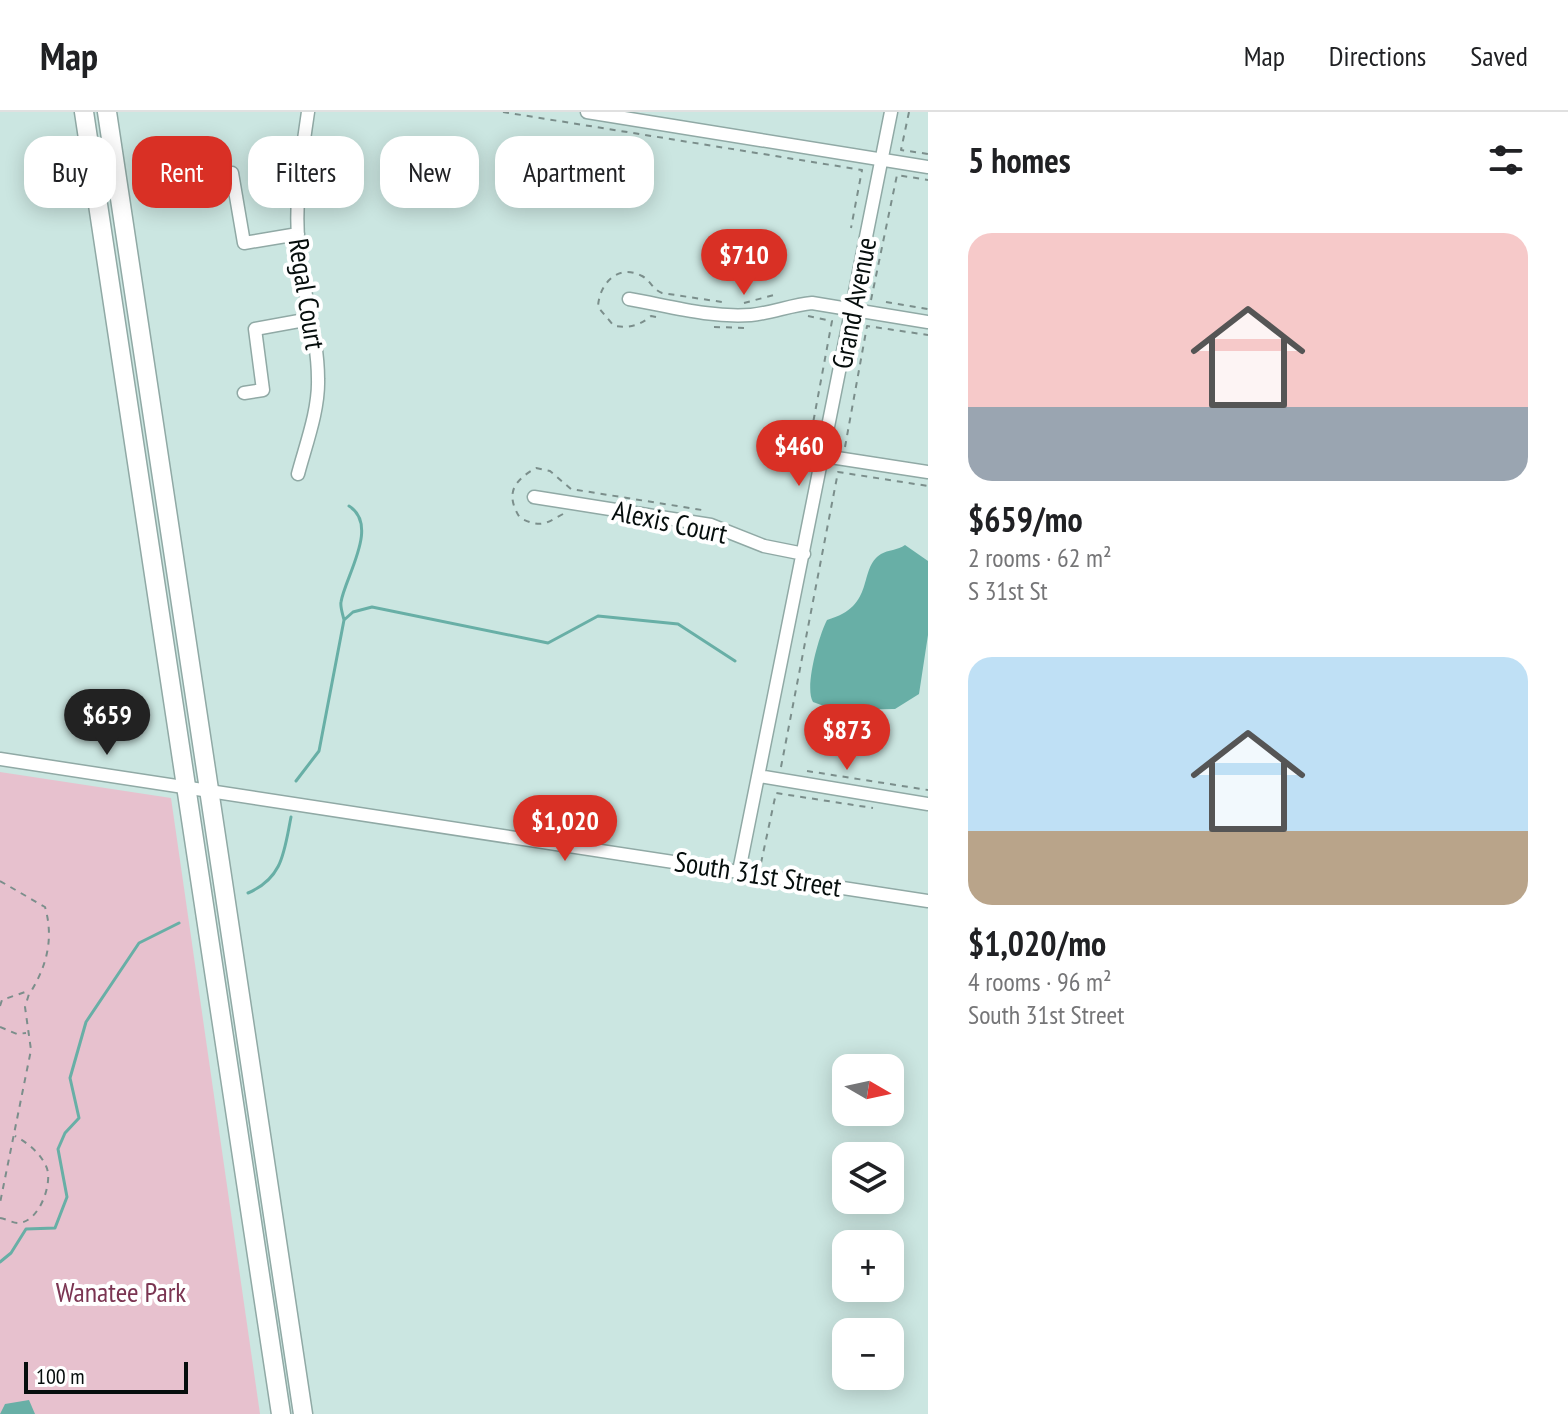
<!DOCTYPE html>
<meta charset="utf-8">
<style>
body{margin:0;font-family:"PT Sans Narrow",sans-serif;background:#f2f2f2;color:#202124;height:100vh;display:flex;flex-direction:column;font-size:30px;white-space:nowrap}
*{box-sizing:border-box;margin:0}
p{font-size:26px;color:#757577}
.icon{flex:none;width:44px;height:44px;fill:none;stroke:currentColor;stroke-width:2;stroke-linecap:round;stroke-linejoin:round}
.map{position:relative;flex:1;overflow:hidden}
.panel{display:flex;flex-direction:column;background:#fff;width:640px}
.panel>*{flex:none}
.top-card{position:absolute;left:24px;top:24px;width:760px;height:72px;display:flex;gap:16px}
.needle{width:52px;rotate:99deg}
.controls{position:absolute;left:832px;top:942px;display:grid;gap:16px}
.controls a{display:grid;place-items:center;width:72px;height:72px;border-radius:16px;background:#fff;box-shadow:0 4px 20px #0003;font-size:40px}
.scale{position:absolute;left:24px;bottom:20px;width:164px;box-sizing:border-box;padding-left:8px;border:4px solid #060e0d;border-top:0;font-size:22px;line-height:28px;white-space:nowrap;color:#060e0d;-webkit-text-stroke:6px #fff;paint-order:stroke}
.price{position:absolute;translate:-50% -68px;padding:0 18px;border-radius:28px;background:#d93025;color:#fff;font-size:26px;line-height:52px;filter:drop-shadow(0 2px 4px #0008)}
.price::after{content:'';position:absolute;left:50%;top:48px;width:24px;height:18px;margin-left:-12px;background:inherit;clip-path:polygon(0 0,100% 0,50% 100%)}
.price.on{background:#222;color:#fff}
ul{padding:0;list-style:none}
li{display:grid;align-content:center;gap:16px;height:424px;padding:0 40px}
li span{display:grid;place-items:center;height:248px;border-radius:24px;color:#555}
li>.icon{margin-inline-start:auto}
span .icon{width:144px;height:144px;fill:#fffc;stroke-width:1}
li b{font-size:34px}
h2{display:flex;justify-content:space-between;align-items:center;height:96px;padding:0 40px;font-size:34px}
.pill{padding:0 28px;border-radius:24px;background:#fff;box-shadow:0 4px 20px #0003;font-size:28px;line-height:72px}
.pill.on{background:#d93025;color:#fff}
header{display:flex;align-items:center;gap:48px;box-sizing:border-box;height:112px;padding:0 40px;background:#fff;border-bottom:2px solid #e0e0e0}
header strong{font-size:38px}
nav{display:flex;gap:44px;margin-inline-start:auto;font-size:28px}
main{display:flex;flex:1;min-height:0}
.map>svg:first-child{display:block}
.green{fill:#e7c1ce}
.water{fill:#68afa6}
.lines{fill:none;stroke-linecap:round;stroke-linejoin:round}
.stream{stroke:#68afa6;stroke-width:3}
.minor-casing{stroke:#90a9a5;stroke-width:15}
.highway-casing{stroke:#90a9a5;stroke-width:21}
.path{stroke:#7b8e8b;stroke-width:2;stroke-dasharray:6 6;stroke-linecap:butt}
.minor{stroke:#fff;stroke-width:12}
.highway{stroke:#fff;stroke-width:18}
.labels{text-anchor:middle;stroke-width:8;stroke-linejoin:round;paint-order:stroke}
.street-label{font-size:28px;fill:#060e0d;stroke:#fff}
.park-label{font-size:28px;fill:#7b3552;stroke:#fff}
</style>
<header>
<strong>Map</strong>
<nav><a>Map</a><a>Directions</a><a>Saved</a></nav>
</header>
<main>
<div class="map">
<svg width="928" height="1302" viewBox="0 0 928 1302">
<rect width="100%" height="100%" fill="#cbe6e1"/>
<path class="green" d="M0,660L171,686L260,1302H0Z"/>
<path class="water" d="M905,433L928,449V523L919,582L895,597L835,598L813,590C804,576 819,523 827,508C877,494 857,457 881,442C888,438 898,438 905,433Z
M29,1288L35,1302H0L5,1292Z"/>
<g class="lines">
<path class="stream" d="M344,508L353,500L372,495L548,531L598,504L678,512L735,549
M296,669L319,639L344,508C343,503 340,495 341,490C345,465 380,413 349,394
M248,781C283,766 284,740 291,705
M0,1150L11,1141L26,1117L55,1116L67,1085L58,1037L65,1021L79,1006L70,966L86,910L139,831L179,811"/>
<defs>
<path id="minor" d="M587,0L928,55
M232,61L244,131L298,122
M629,187C669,194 710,206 751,203C772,201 791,193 812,191L928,210
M244,281L263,278L255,217L310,207
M824,344L928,360
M298,362C306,332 319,298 318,267C318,224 303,182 299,140C294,92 301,47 308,0
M534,385L711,413L764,434L804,442
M0,647L928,789
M759,664L928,692
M739,759L891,0"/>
<path id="highway" d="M84,0L281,1302
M107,0L303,1302"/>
</defs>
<use href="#minor" class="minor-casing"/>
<use href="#highway" class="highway-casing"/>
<path class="path" d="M503,0L862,58L851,116
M909,0L901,38L928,42
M871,188L897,63L928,68
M886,190L928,197
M744,191L774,183
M808,204L832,209L811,322
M656,205L651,204C639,214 630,216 614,214L598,195C599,172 618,151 642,164C651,169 652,177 662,181L722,190
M714,215L747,216
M845,335L867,214L928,223
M563,402C545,412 541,416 520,406C505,382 513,369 536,356L550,359L571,377L702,398
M781,655L838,360L928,374
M807,659L928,678
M761,751L776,681L873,696
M0,769L45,795C54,826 47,854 30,881
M0,894L2,888L25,880L29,882L25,895L31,938L0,1091
M0,915L17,922L26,921
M0,1106C6,1107 13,1111 18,1111C39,1111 54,1070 46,1054C40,1041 28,1031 15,1024"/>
<use href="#minor" class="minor"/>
<use href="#highway" class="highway"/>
</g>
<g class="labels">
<g class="street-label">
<text transform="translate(307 182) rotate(81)" y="10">Regal Court</text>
<text transform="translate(854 191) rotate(-79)" y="10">Grand Avenue</text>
<text transform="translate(670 410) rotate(12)" y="10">Alexis Court</text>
<text transform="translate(758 762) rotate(9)" y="10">South 31st Street</text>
</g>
<g class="park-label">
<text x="121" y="1190">Wanatee Park</text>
</g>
</g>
</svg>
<div class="controls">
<a><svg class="needle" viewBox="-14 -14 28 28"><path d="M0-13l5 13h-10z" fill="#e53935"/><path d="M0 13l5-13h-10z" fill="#757577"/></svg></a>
<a><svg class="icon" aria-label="layers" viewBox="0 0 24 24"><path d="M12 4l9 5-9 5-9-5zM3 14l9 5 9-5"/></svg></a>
<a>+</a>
<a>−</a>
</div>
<div class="scale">100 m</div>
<b class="price" style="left:744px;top:185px">$710</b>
<b class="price" style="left:799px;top:376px">$460</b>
<b class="price on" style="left:107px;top:645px">$659</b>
<b class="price" style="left:847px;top:660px">$873</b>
<b class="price" style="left:565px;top:751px">$1,020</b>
<div class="top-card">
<a class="pill">Buy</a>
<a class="pill on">Rent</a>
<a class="pill">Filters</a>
<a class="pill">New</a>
<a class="pill">Apartment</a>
</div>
</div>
<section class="panel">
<h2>5 homes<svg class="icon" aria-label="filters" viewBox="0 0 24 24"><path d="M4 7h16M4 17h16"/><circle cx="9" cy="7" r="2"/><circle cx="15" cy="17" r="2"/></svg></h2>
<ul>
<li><span style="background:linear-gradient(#f6c9c9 70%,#9aa5b1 0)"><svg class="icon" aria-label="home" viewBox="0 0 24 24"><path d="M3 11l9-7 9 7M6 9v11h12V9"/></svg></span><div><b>$659/mo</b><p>2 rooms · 62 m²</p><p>S 31st St</p></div></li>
<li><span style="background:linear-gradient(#bfe0f5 70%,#b9a48a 0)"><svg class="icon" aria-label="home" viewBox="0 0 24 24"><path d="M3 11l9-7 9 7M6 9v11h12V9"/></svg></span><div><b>$1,020/mo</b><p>4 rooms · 96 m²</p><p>South 31st Street</p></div></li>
</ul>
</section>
</main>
